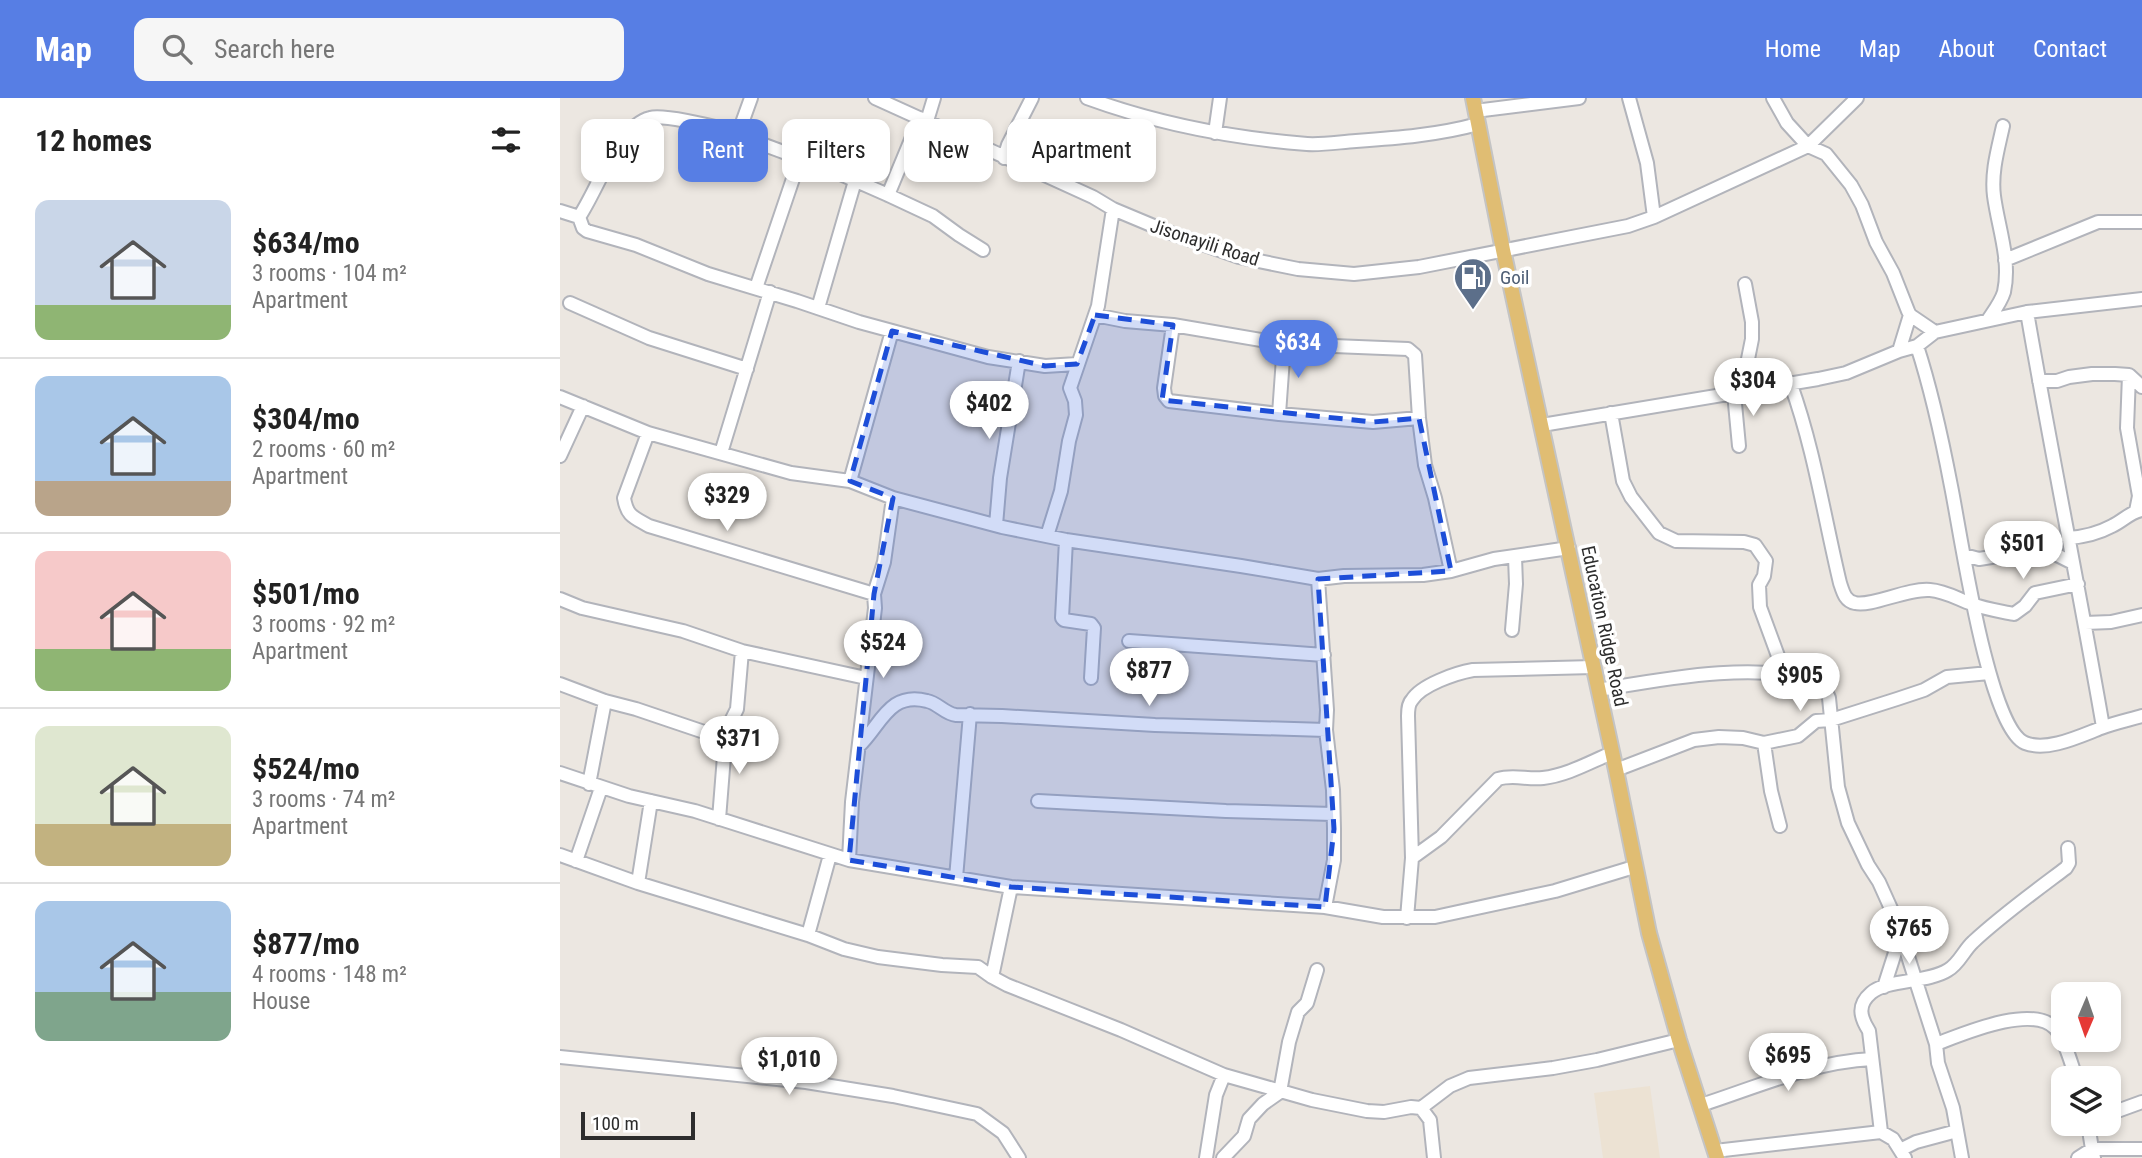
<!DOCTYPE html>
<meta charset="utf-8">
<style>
body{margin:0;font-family:"Roboto Condensed",sans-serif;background:#f6f6f6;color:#222;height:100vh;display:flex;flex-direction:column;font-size:26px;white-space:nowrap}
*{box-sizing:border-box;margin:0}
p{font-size:23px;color:#767676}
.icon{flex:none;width:38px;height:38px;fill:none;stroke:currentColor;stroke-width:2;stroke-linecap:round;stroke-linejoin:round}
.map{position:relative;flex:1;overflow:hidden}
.side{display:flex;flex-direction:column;background:#fff;width:560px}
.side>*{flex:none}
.banner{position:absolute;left:21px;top:21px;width:665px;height:63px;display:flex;gap:14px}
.needle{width:46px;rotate:182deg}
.fabs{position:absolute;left:1491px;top:884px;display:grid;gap:14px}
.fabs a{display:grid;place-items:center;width:70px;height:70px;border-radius:14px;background:#fff;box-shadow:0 4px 10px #0003;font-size:35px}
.scale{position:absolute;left:21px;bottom:18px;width:114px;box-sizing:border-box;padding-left:7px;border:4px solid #2d2d2d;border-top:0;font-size:19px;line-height:24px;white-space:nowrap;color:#2d2d2d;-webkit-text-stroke:5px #fff;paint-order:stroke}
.price{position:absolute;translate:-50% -60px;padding:0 16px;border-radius:24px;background:#fff;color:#222;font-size:23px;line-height:46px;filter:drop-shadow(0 2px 4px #0008)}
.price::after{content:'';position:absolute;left:50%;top:42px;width:21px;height:16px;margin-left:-10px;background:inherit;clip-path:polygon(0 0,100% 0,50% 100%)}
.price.current{background:#577ee4;color:#fff}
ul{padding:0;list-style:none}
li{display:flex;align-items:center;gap:21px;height:175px;padding:0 35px}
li+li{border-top:2px solid #e0e0e0}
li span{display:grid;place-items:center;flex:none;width:196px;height:140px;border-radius:14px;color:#555}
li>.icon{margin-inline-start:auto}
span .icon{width:84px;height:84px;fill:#fffc;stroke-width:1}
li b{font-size:30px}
h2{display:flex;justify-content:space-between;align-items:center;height:84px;padding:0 35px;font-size:30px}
.pill{padding:0 24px;border-radius:14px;background:#fff;box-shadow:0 4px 10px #0003;font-size:24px;line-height:63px}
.pill.current{background:#577ee4;color:#fff}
header{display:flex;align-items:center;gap:42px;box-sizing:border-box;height:98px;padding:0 35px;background:#577ee4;color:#fff}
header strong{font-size:33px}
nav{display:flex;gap:38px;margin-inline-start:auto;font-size:24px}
.search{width:490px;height:63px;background:#f6f6f6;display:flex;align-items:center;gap:18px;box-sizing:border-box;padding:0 24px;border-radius:14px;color:#767676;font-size:26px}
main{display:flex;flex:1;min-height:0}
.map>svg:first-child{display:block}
.education{fill:#ece2d3}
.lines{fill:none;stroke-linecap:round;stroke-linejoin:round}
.minor-casing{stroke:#b2b4bb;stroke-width:16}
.major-casing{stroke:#c4c4c4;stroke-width:18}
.minor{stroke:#fff;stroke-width:12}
.major{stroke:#e0bd73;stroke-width:14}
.marked{fill:#1d4ed8;fill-opacity:0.2;stroke:#1d4ed8;stroke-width:5;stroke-dasharray:14 9;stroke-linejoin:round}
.labels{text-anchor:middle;stroke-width:7;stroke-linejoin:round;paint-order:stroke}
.street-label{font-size:19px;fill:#2d2d2d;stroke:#fff}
.service-label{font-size:19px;fill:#4e5e75;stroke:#fff;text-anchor:start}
</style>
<header>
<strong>Map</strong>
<div class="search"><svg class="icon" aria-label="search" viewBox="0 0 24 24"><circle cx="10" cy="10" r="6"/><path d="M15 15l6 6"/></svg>Search here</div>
<nav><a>Home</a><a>Map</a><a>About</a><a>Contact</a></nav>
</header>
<main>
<section class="side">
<h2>12 homes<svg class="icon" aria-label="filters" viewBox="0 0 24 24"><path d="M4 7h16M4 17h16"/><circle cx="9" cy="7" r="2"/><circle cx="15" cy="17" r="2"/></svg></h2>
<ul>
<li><span style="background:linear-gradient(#c9d6e8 75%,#8fb573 0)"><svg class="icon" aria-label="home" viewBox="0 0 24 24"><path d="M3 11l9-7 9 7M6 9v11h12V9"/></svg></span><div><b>$634/mo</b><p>3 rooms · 104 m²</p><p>Apartment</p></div></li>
<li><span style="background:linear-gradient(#a9c7e8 75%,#b9a48a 0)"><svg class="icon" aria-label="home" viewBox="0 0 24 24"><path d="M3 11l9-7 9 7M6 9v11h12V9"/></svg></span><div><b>$304/mo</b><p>2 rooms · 60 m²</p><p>Apartment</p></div></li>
<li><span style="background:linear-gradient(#f6c9c9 70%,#8fb573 0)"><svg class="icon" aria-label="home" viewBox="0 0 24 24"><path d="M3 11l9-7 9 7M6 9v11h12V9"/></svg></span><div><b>$501/mo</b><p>3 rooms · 92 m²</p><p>Apartment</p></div></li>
<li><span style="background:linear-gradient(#dfe7d0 70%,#c2b280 0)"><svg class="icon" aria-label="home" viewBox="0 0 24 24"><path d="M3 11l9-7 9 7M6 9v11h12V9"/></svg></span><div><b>$524/mo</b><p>3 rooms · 74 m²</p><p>Apartment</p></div></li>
<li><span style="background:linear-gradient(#a9c7e8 65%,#7fa58c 0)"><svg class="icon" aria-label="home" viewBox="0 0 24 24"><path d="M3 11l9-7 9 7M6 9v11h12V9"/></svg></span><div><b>$877/mo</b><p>4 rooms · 148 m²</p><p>House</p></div></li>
</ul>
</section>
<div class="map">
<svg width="1582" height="1060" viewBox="0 0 1582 1060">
<rect width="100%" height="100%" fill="#ece7e1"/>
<path class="education" d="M1090,988L1100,1060H1043L1034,995Z"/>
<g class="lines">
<defs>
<path id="minor" d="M191,0L182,25L176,34L202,46L269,71L328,97L373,118L399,137L423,152
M315,0L533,99L553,111L608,134L679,159L738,171L794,176L859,169L1068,128L1094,119L1248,48L1297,0
M527,0C598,26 672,40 747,46C763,47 780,44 796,43C837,40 878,37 918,26
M1069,0L1087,65L1094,119
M1213,0L1227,25L1248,48L1266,56L1291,87L1302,107L1316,144L1333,175L1348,213L1350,217L1375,234
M915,13L1019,0
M367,23L374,0
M655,35L660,0
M444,60L448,47L472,0
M328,97L360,20
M0,113L19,119L23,130L27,133L76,147L148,176L237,203L299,224L428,259L485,268L517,266
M19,119C36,95 59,27 90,20C105,16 159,30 176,34
M1445,162L1538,124H1582
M1185,186L1192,224V241L1186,271L1189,293
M196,190L240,60
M10,205L89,240L187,271
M258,210L295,83
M1467,214C1491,353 1519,490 1543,629
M535,217L565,223L613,227L724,246L848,251L855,257L859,320L865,367L875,400L891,473
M1428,222C1434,213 1441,204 1444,194C1451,162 1438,129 1434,98C1431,74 1438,51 1443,28
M613,227L604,290L605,298L609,303L719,316L813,324L859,320
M1357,248C1372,294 1382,341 1391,388C1400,431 1428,630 1465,645C1487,654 1520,638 1541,630C1554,625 1568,622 1582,618
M1339,253L1350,217
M1569,277L1567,330L1579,398L1576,413
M1479,283H1497L1509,279L1532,276H1555L1569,277L1582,289
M1231,287C1254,351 1264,418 1280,485C1283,494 1285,503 1295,505C1312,509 1347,490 1370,492C1385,493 1398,501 1412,506C1425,511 1440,513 1454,516L1465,508L1475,495L1518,486
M1174,295L1179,348
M0,299L88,335L231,375L290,383L333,400L442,429L506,442L681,468L758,481L784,478L863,477L891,473L934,461L1009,450
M1051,315L1063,383L1071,399L1099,435L1116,443L1184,444L1195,447L1206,463L1204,478L1199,487L1200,509L1225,577
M719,316L724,246
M982,327L1258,281L1286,275L1339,253L1357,248L1375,234L1467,214L1582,201
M88,335L64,400C67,418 73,419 89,428L314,496
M161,355L210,194
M0,358L23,308
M290,383L332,233
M436,427L440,380L459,263
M487,438L501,393L509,343L516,317L515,303L510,290L538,208L553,111
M1508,440C1523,439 1539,435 1552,428C1563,423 1570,414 1582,412
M506,442L502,520L504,522L531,526L534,530L531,580
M1404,457L1419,461L1469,453L1491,454L1513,465
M758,481L767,612L766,632L773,692L774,731V762L765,809
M0,501L22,510L123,533L182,553L306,580
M1525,525L1551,524L1582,517
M952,532L956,486L955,459
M569,543L764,557
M0,586L45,603L76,611L150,636L166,633L177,611L182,553
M1038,592C1103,581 1200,562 1262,585L1269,600L1278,689L1288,725L1308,767L1319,784L1337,824L1376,946L1378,965L1393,1010L1402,1060
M1204,645L1211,693L1220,728
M299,648C321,627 329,593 367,603C378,605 385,616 396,617L442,618L595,627L766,632
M1056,672L1134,642L1159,639L1183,640L1204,645L1238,638L1256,623L1271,622L1337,601L1364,592L1387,579L1429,575
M0,675L69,698L135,713L289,762L451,789L765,809L823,819H875L995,793L1074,769
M29,686L45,603
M478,703L666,713L773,716
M159,721L166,633
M0,757L78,785L248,837L270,757
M852,760L881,739L938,681C953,676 968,682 983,680C1008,677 1030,664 1052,655
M289,762L292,704L315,510L314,496L324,464L333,400
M16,763L41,690
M396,780L410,616
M78,785L91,703
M451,789L432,879L447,887L561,932L664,977L752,1002L807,1013L824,1014L851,1009L861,1010L890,988L909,980L993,970L1037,962L1119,942
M847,820L852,760L848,618C848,613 848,606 852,602C861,587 896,575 913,572L1034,569
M248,837L284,851L318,859L382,867L418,869L432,879
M1324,889L1341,836
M1376,946C1403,936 1471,906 1495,930C1504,939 1512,967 1516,980
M0,959L246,984L333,998L417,1016L443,1035L459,1060
M1141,1007C1197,989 1252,964 1312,961
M861,1010L870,1022L874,1060
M1549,1016L1582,1004
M1321,1034L1309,933C1300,919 1297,907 1311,895C1327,881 1368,885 1388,872C1399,866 1404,852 1413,844C1442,817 1474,794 1506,770L1509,765L1508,750
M1340,1052L1356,1044L1397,1033
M1155,1053L1321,1034L1333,1041L1345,1060
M646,1060L656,997L664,977
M663,1060L684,1038L689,1021L703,1006L720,994L729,944L738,914L747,905L757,872
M1518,1060L1532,1051L1528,1026
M1534,1060L1532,1051H1582"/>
<path id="major" d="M913,0L943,152L1056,672L1089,835L1119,942L1157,1060"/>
</defs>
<use href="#minor" class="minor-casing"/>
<use href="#major" class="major-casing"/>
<use href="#minor" class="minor"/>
<use href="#major" class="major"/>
</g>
<path class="marked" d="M535,217L613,227L602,302L813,324L859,320L891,473L758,481L774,731L765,809L451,789L289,762L314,496L333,400L290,383L332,233L485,268L517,266Z"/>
<defs>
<symbol id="fuel-pin" viewBox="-11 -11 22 30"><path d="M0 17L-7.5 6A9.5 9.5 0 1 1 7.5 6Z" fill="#5c6f8a" stroke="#fff"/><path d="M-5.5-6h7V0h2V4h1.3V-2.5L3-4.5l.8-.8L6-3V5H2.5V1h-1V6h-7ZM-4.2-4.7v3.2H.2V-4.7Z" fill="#fff"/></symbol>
</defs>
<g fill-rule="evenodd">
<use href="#fuel-pin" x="891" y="157" width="44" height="60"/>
</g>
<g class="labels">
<g class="street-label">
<text transform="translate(645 144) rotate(18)" y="7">Jisonayili Road</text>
<text transform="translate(1045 528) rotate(78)" y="7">Education Ridge Road</text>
</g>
<g class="service-label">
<text x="940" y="186">Goil</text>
</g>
</g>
</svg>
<div class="fabs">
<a><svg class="needle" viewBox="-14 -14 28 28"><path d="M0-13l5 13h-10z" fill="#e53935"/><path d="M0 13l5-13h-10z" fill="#767676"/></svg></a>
<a><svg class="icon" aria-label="layers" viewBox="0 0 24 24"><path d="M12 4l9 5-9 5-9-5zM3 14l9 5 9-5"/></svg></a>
</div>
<div class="scale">100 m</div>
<b class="price current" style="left:738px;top:282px">$634</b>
<b class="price" style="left:1193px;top:320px">$304</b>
<b class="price" style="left:429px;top:343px">$402</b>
<b class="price" style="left:167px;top:435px">$329</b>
<b class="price" style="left:1463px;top:483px">$501</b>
<b class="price" style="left:323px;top:582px">$524</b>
<b class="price" style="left:589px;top:610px">$877</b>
<b class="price" style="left:1240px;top:615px">$905</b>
<b class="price" style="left:179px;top:678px">$371</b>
<b class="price" style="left:1349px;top:868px">$765</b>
<b class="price" style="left:1228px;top:995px">$695</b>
<b class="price" style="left:229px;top:999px">$1,010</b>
<div class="banner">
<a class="pill">Buy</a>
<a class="pill current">Rent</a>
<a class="pill">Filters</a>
<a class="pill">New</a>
<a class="pill">Apartment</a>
</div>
</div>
</main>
